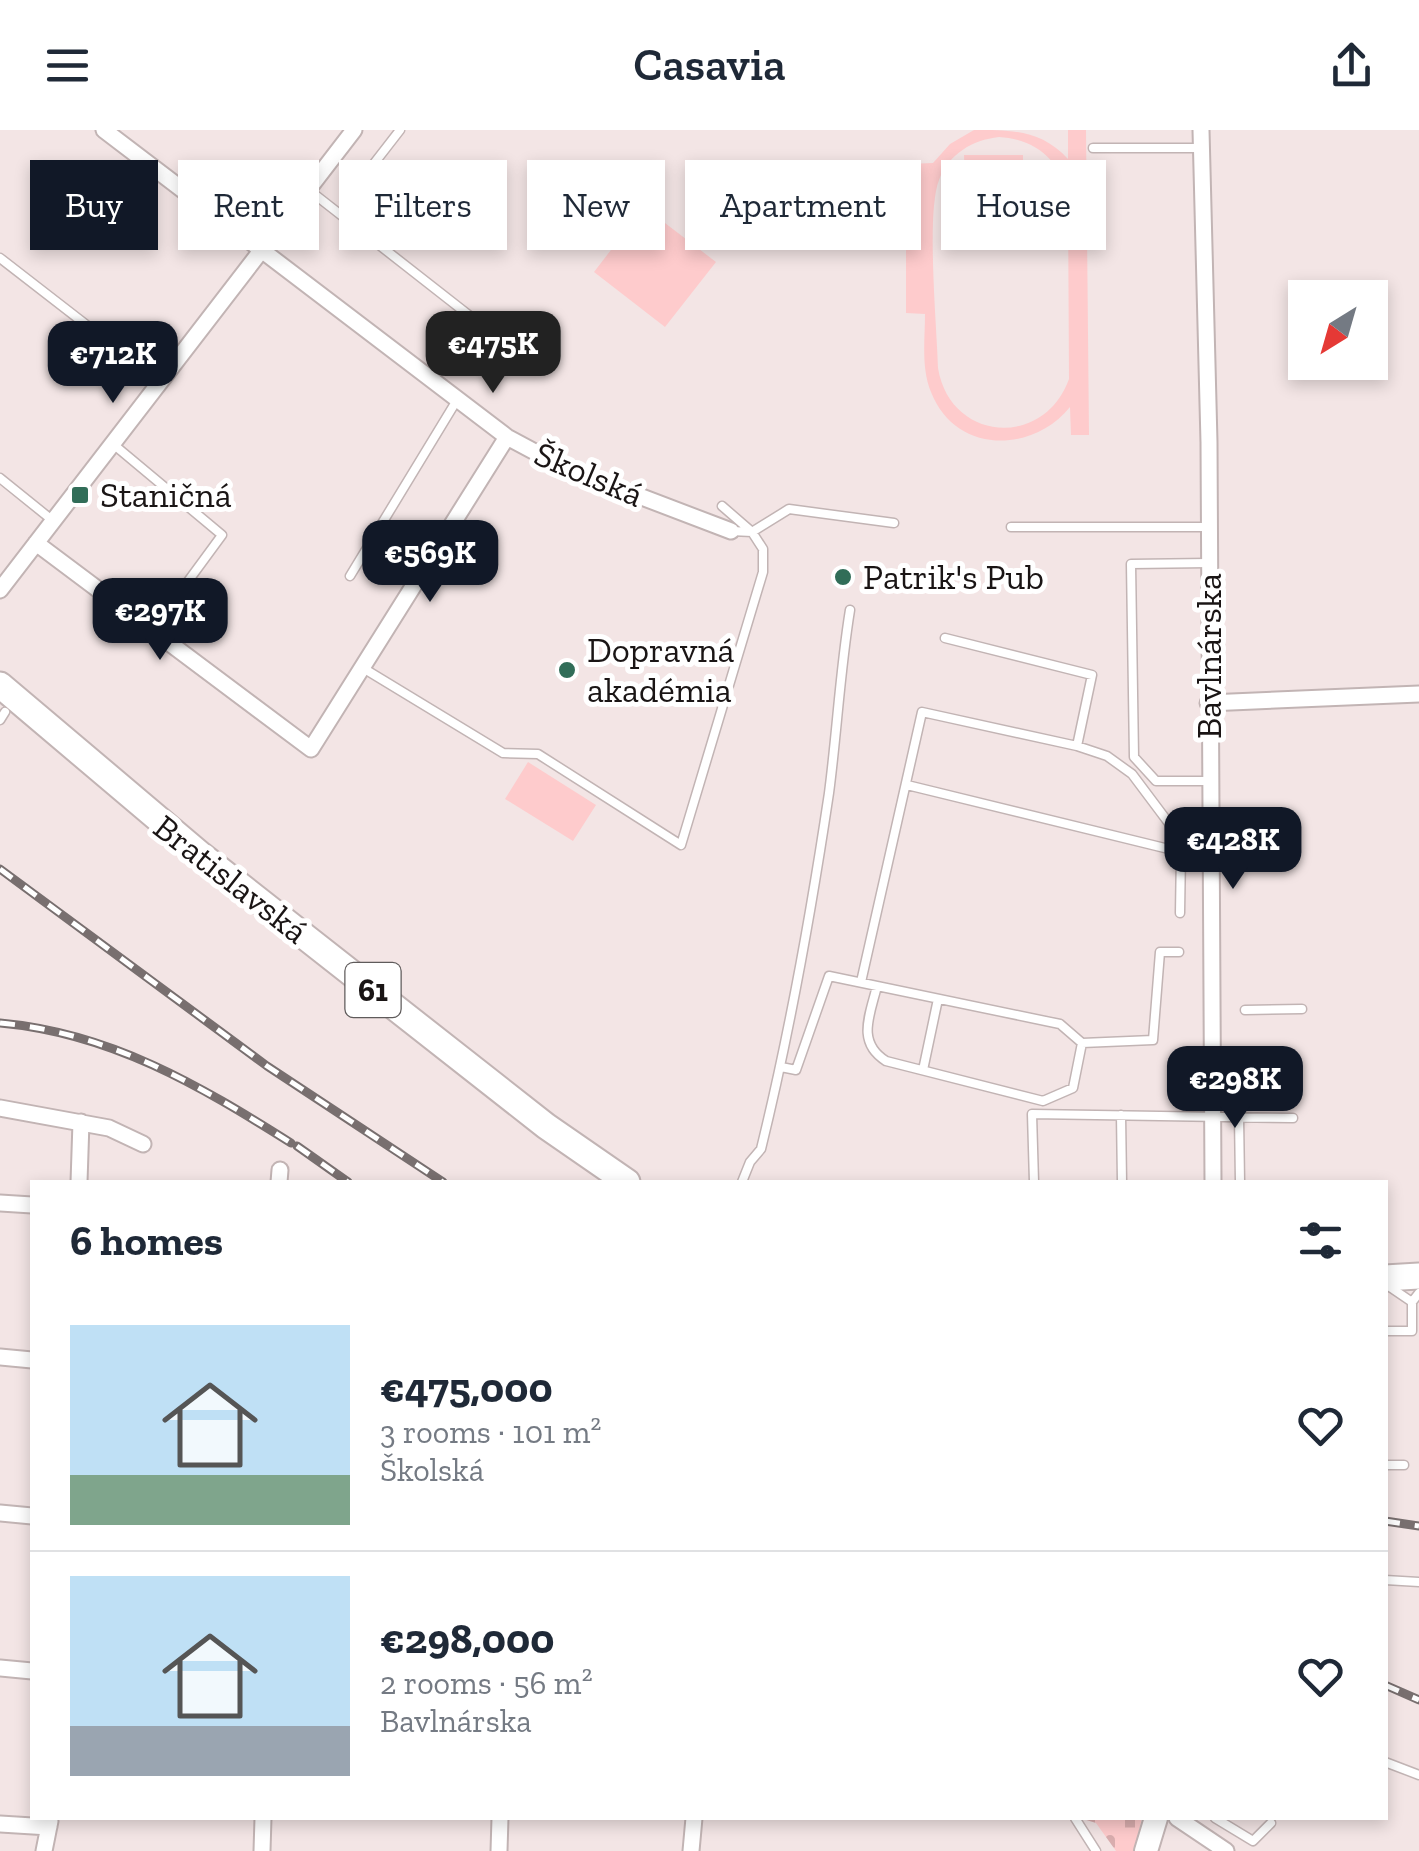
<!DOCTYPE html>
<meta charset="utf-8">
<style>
body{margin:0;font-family:"Zilla Slab",serif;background:#f6f6f7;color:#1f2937;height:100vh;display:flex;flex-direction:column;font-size:38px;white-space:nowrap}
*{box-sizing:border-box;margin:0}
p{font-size:32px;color:#747a83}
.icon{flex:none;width:55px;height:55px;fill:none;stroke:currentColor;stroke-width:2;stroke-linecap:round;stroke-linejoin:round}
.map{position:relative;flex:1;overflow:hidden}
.sheet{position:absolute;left:30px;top:1050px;width:1358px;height:640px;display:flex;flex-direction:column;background:#fff;border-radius:0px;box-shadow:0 5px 15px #0003}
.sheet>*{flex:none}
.hud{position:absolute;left:30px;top:30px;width:1360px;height:90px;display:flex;gap:20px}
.needle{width:65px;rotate:217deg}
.controls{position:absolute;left:1288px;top:150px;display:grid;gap:20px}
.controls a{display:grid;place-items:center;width:100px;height:100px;border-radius:0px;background:#fff;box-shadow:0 5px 15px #0003;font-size:50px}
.price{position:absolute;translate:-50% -85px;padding:0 22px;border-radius:20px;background:#111827;color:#fff;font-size:32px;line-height:65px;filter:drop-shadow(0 2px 5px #0008)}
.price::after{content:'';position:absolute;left:50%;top:60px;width:30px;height:22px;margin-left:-15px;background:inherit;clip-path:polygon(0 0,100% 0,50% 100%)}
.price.active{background:#222;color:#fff}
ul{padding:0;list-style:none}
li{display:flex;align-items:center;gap:30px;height:250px;padding:0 40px}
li+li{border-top:2px solid #e0e1e3}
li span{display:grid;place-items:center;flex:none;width:280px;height:200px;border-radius:0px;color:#555}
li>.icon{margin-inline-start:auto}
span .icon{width:120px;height:120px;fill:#fffc;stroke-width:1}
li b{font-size:42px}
h2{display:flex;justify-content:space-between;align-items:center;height:120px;padding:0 40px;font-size:42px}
.pill{padding:0 35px;border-radius:0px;background:#fff;box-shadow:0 5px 15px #0003;font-size:35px;line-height:90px}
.pill.active{background:#111827;color:#fff}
header{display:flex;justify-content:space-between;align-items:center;height:130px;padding:0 40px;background:#fff;font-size:45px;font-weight:600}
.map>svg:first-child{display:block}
.green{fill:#fecbcc;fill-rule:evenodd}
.cemetery{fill:url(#cemetery-stones)}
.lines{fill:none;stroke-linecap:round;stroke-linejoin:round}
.lane-casing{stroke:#c2b4b4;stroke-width:11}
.street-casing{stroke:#c2b4b4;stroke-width:19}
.secondary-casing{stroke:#c2b4b4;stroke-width:26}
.primary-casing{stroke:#c2b4b4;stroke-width:29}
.lane{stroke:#fff;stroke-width:8}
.street{stroke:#fff;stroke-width:15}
.secondary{stroke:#fff;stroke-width:22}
.primary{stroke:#fff;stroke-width:25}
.rail-casing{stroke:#786f6f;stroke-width:9}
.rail{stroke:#fff;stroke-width:5;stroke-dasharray:15;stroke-linecap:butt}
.poi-dot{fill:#316d58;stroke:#fff;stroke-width:4}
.labels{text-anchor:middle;stroke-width:10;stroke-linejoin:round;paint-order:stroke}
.shield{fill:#fff;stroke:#5f5b5b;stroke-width:2.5}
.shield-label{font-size:32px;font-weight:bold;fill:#1a1515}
.street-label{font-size:35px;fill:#1a1515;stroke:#fff}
.poi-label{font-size:35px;fill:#1a1515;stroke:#fff;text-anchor:start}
</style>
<header><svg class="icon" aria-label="menu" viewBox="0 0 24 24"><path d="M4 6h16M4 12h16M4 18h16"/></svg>Casavia<svg class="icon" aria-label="share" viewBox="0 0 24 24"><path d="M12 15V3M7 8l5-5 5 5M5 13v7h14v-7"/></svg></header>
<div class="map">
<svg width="1419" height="1721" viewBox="0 0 1419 1721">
<defs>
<pattern id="cemetery-stones" width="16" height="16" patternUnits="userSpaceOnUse" patternTransform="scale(2.5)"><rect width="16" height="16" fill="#fecbcc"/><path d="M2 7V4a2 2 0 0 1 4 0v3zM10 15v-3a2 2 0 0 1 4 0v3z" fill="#d9adae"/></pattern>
</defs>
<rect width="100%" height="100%" fill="#f3e5e5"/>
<path class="green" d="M974,0C1013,0 1041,0 1068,29V0H1086L1089,305H1071L1070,277C1032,324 955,324 931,262C921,238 925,209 925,184L906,183V34L933,33L950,14ZM999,7C1036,9 1061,31 1068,67L1069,249C1044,319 950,312 938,238C937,197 926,83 939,50C949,24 972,10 999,7Z
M964,25H1023V51L965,52Z
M644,77L716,132L665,197L594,142Z
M528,632L596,675L573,711L505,669Z"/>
<path class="cemetery" d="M1080,1688H1142L1134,1721H1116L1096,1693Z"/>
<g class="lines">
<defs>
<path id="lane" d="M1093,18H1201
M355,58L400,0
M309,60L484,197
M0,128L160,252
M113,314L222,405L153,499
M0,348L52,390
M722,376L752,402L789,379L894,393
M1011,397H1209
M1209,433L1131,434L1134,627L1156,651H1209
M350,446L457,270
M945,508L1092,545L1077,616
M363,538L503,623L538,624L681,715L763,442V419L752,402L731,401
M0,590L5,582
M907,655L1181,722L1210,723
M861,852L922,582L1077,616L1107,626L1132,644L1171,696L1181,722L1180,783
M1245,880L1302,879
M1082,913L1153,910L1160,822H1179
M781,937L796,940L829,846L1060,894L1082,913L1073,958L1043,971L886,931C856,912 870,885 877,856
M923,940L938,869
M1121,985L1122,1052
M1239,987L1240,1052
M742,1052L750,1032L761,1019C790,901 811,783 829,663C837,602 840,541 850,480
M1034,1052L1032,984L1293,988
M1387,1155L1412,1172
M1385,1201H1412V1172L1419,1163
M1385,1335H1404
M1385,1450L1419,1452
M1385,1632L1419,1645
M1075,1688L1096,1721
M1215,1688L1253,1711L1271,1693"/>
<path id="street" d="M104,0L507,307L563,337L731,401
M1201,0L1209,312L1213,1052
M36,413L311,619L507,307
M0,460L354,0
M1208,573L1419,564
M0,978L109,998L143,1014
M79,1052L81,992
M279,1052L280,1040
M0,1073L32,1075
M0,1227L32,1230
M0,1383L32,1386
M0,1538L32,1541
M1177,1688L1226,1721
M0,1694L49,1697
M44,1721L50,1691
M262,1721L263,1688
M499,1721L500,1688
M691,1721L694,1688"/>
<path id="secondary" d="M1146,1721L1156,1688"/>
<path id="primary" d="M0,555L201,725L546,996L627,1052
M1385,1148L1419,1146"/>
</defs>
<use href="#lane" class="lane-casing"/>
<use href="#street" class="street-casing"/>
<use href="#secondary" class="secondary-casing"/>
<use href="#primary" class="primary-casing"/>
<use href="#lane" class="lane"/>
<use href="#street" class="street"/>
<use href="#secondary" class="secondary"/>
<use href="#primary" class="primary"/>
<defs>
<path id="rail" d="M0,739L267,936L443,1052
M0,893C111,903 199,955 291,1013
M297,1016L348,1052
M1385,1391L1419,1396
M1385,1555L1419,1570"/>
</defs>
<use href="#rail" class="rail-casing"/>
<use href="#rail" class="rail"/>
</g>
<g class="poi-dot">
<rect x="70" y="355" width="20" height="20" rx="5"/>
<circle cx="843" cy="447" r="10"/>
<circle cx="567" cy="540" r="10"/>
</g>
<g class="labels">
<rect class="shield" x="345.5" y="833" width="55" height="54" rx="8"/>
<g class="shield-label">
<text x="373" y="871">61</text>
</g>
<g class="street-label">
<text transform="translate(589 344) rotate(23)" y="12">Školská</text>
<text transform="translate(1209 526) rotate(-90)" y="12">Bavlnárska</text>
<text transform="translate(231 749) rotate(38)" y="12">Bratislavská</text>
</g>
<g class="poi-label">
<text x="100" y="377">Staničná</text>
<text x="863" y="459">Patrik's Pub</text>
<text x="587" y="532">Dopravná<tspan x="587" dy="40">akadémia</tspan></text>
</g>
</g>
</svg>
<div class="controls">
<a><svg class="needle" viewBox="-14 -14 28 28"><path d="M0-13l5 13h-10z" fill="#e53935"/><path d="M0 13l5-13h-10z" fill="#747a83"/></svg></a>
</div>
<b class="price active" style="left:493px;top:266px">€475K</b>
<b class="price" style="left:113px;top:276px">€712K</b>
<b class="price" style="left:430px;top:475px">€569K</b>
<b class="price" style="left:160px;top:533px">€297K</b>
<b class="price" style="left:1233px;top:762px">€428K</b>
<b class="price" style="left:1235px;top:1001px">€298K</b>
<div class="hud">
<a class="pill active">Buy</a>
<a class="pill">Rent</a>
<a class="pill">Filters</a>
<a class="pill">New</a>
<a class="pill">Apartment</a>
<a class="pill">House</a>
</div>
<section class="sheet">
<h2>6 homes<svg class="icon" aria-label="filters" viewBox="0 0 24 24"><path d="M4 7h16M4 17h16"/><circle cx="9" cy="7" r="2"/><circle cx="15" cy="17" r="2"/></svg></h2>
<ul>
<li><span style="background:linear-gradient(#bfe0f5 75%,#7fa58c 0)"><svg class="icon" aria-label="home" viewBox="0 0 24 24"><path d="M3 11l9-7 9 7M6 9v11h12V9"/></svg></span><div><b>€475,000</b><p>3 rooms · 101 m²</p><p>Školská</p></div><svg class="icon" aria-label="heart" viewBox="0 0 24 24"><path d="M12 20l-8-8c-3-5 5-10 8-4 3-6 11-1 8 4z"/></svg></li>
<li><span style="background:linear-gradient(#bfe0f5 75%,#9aa5b1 0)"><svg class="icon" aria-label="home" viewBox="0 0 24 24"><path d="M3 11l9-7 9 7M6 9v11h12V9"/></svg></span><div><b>€298,000</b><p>2 rooms · 56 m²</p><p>Bavlnárska</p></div><svg class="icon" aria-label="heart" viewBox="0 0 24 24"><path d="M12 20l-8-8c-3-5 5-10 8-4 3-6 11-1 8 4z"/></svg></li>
</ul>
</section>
</div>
